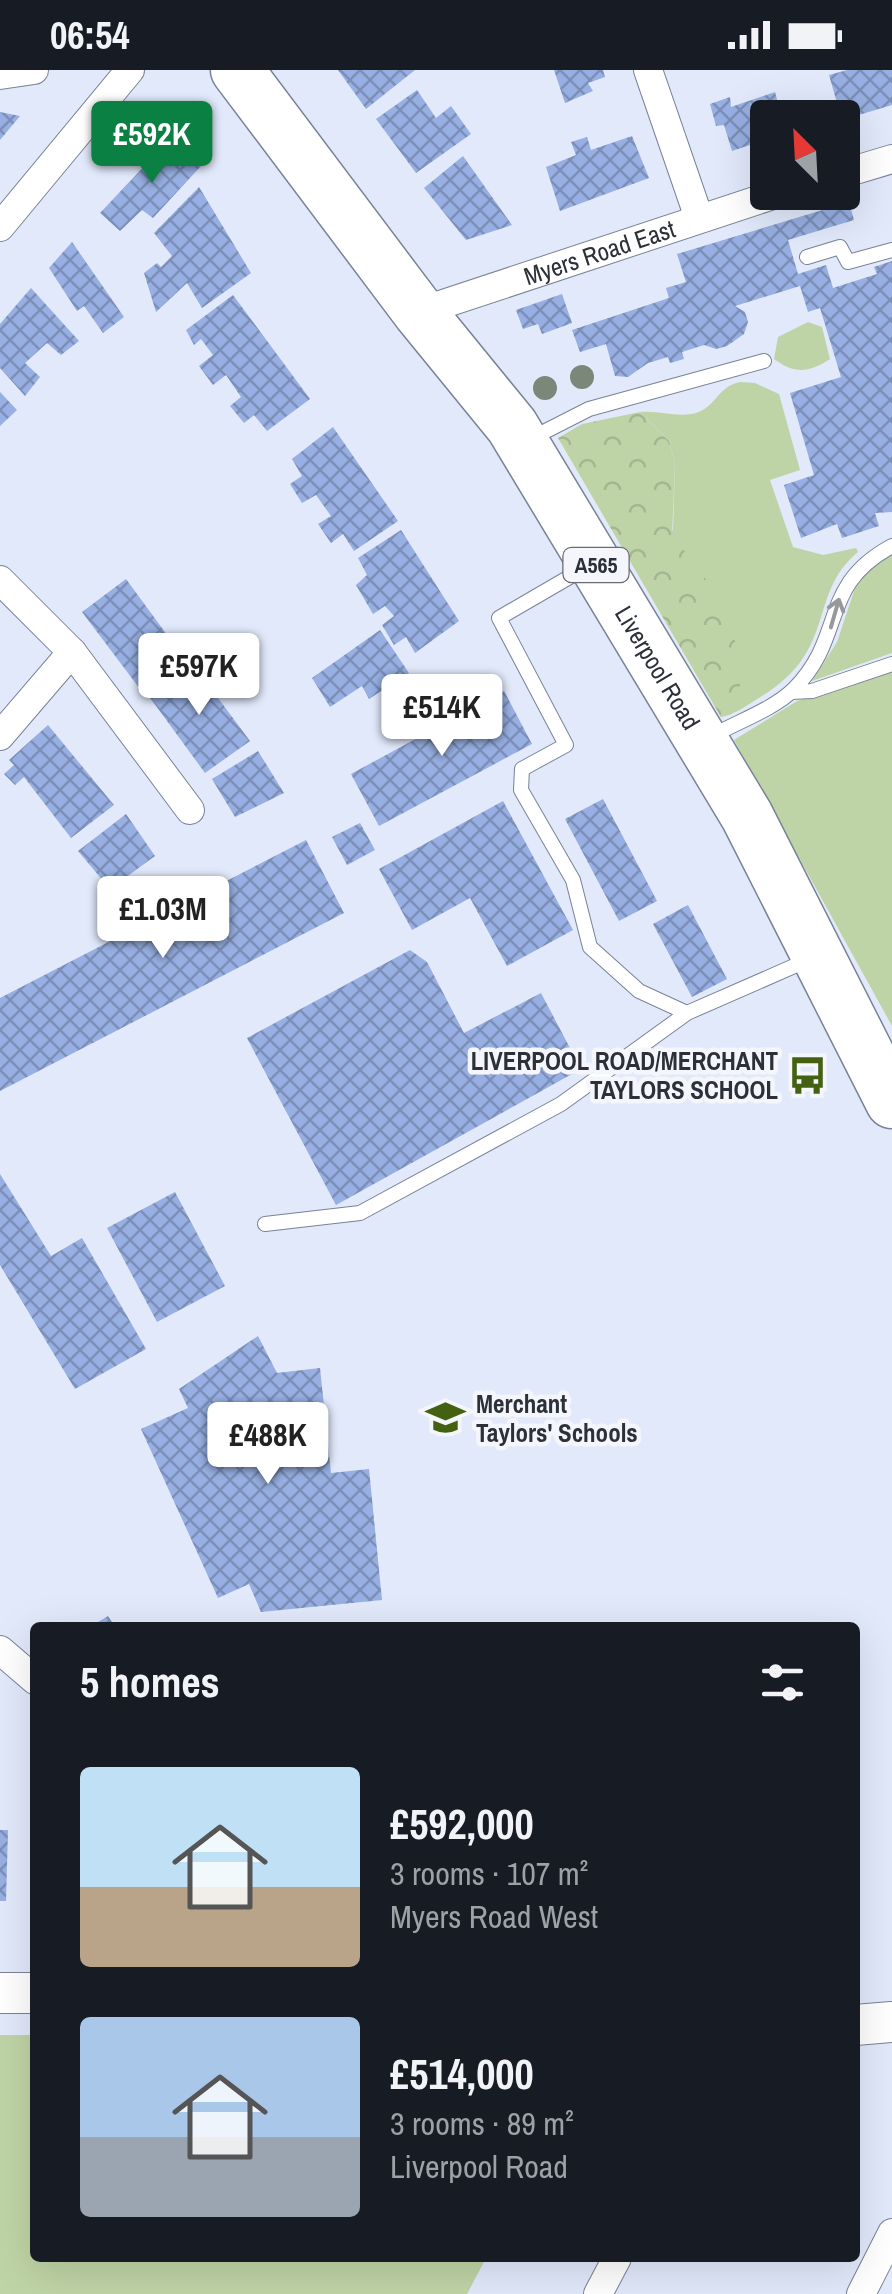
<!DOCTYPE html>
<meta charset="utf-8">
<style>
body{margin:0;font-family:"Archivo Narrow",sans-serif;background:#20242c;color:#f1f3f6;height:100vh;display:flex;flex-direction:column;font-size:38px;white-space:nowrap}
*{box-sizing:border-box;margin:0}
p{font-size:32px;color:#9ea1a6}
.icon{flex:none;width:55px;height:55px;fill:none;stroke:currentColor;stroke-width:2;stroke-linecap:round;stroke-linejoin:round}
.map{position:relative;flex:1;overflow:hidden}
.panel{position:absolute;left:30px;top:1552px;width:830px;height:640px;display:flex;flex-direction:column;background:#171b24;border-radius:10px;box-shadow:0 10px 40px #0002}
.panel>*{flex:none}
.needle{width:65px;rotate:336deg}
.fabs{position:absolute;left:750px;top:30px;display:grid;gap:20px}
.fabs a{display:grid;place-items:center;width:110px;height:110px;border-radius:10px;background:#171b24;box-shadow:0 10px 40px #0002;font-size:50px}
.price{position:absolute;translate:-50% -85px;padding:0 22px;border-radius:10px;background:#fff;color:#222;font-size:32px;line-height:65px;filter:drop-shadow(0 2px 5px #0008)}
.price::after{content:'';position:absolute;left:50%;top:60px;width:30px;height:22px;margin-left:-15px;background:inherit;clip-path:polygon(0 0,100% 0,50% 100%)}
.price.current{background:#0b8043;color:#fff}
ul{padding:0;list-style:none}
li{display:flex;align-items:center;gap:30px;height:250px;padding:0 50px}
li span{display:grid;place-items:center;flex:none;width:280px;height:200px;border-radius:10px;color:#555}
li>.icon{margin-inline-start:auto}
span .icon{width:120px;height:120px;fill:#fffc;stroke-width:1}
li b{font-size:42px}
h2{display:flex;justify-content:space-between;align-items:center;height:120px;padding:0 50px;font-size:42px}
.status{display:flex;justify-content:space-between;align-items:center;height:70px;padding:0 50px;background:#171b24;direction:ltr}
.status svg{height:28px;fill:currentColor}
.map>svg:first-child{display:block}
.green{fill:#bfd4a6}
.forest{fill:url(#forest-crowns)}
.building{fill:url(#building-cross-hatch)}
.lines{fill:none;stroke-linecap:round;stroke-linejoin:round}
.lane-casing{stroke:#798296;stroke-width:16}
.street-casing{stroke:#798296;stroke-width:30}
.secondary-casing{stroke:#798296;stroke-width:42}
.highway-casing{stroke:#798296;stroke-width:55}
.lane{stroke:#fff;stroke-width:14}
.street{stroke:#fff;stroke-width:28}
.secondary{stroke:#fff;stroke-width:40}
.highway{stroke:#fff;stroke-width:52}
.tree{fill:#7a8779}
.oneway{stroke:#96989c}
.labels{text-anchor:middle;stroke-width:9;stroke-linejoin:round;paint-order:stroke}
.shield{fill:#f4f6fb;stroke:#686b72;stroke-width:2.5}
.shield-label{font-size:22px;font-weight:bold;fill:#2c3038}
.street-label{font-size:25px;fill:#2c3038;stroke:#f4f6fb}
.poi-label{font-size:25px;font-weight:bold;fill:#2c3038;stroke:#f4f6fb;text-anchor:end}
</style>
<div class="status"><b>06:54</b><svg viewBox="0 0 49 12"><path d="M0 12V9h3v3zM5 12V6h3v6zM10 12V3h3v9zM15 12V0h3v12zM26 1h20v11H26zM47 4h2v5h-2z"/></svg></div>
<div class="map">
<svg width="892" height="2224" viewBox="0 0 892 2224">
<defs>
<pattern id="forest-crowns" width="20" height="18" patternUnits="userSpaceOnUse" patternTransform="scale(2.5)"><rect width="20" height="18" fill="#bfd4a6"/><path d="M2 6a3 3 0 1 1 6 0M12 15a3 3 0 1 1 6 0" fill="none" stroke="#a4b690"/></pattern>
<pattern id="building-cross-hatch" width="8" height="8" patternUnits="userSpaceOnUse" patternTransform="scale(2.5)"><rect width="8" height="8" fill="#97afe2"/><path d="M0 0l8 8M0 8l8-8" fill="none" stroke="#7b8fb8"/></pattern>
</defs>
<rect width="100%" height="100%" fill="#e1e9fb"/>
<path class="green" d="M808,252L822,257L830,289C809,303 794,304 774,289L778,267Z
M740,312L755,313L779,324L800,400L770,410L793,477L823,485L856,478L858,482C807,524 838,580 762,626C749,634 736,644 721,647L627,482L673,460L675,393L669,371L640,342C658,340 679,348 696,343C716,337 718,316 740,312Z
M892,483V583L812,611L837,572L859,506Z
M892,600V956L734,670L797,631Z
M0,1965H35V2188H486L467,2224H0Z"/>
<path class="forest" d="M640,342L669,371L675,393L672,467C712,509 760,586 732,644L721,647L558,368L582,354Z"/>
<path class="building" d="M338,0H415L366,39Z
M554,0H603L605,7L588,13L593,21L565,33Z
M847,0H892V35L842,50L829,5Z
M417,20L436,48L451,36L471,64L416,103L376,49Z
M775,22L782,48H768V69L732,81L724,55L716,56L710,34L730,27L731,37Z
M0,42L20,46L0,70Z
M632,66L649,108L560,141L546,97L576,85L571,72L587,67L591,80Z
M169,70L201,96L153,148L142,140L120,161L100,143Z
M463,86L512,155L466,170L424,118Z
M199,117L251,203L202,238L187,213L156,242L144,203L157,193L161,197L172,186L154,163Z
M849,132L854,150L788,170L798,204L826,195L833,218L877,204L874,197L892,191V442L875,443L879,456L842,468L837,454L801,468L784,415L814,405L790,323L841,307L820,238L808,242L800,216L735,236L745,242L748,252L744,264L727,276L716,279L704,275L682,282L684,289L670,293L668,287L648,293L628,307L615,306L606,274L580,282L572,260L669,228L666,218L686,212L677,184Z
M72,172L124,247L103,263L84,236L77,241L49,198Z
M31,218L79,271L61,285L47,273L25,293L40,307L25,326L0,298V254Z
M562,224L572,253L542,264L538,254L523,259L516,240Z
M233,225L310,329L267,361L254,345L244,353L230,336L241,327L226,305L213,315L199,296L213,285L201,269L194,275L186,260Z
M0,322L17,340L0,356Z
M333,357L398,451L354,481L343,464L331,473L318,454L331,446L316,425L302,433L290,414L302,406L292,389Z
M401,460L459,551L415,583L406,567L394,575L382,555L394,546L385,536L373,544L356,515L367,505L358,488Z
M126,509L184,588L140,619L82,542Z
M380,560L409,603L369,629L362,616L330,637L312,608Z
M192,593L250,671L205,703L148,625Z
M504,621L532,674L379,756L351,704Z
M48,655L114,735L71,768L24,707L15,715L4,704L14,695L9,690Z
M258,681L284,723L235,747L212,709Z
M603,729L657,831L619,851L565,749Z
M503,731L573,860L507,896L470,828L412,860L379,799Z
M126,744L155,786L110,819L78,781Z
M360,753L375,780L347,795L332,767Z
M306,770L344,843L0,1021V928Z
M688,835L727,909L692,927L653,854Z
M410,880L427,892L464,963L541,923L581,999L336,1135L247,968Z
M0,1104L51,1186L82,1168L146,1279L75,1319L0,1195Z
M175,1122L225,1216L157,1252L107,1158Z
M258,1266L277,1303L320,1298L331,1403L369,1399L382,1530L261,1542L249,1514L218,1528L141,1359L188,1338L179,1319Z
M108,1546L116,1558H88Z
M0,1760H8L6,1831H0Z"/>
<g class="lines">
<defs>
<path id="lane" d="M807,187L840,177L848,192L892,180
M532,368L589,339L764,291
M585,498L499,548L566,675L522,699L521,720L573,810L590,877L639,921L687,943L808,890
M791,622L812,621L892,594
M712,666C737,652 774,639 794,619C847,565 818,516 892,476
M265,1154L360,1143L561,1034L687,943"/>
<g id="street">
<path d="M648,0L699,148"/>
<path d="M0,5L34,0"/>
<path d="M842,104L892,89"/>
<path d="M0,157L130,0"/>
<path id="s1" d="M419,242L782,122"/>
<path d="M0,510L72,582L190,740"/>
<path d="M0,666L72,582"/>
<path d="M0,1580L35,1610"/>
<path d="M598,2224L617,2188"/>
<path d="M861,2224L892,2163"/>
</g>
<path id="secondary" d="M0,1923H35
M855,1955L892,1952"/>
<g id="highway">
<path id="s2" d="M237,0L419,242L512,356L747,746L892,1032"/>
</g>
</defs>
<use href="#lane" class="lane-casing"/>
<use href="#street" class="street-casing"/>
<use href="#secondary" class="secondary-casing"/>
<use href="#highway" class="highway-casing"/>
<use href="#lane" class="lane"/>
<use href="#street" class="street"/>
<use href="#secondary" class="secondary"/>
<use href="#highway" class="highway"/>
</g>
<g class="tree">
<circle cx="582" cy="307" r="12"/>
<circle cx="545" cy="318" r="12"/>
</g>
<defs><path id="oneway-shaft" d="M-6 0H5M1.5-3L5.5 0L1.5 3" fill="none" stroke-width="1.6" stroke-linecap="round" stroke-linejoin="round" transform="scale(2.5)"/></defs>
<use class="oneway" href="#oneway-shaft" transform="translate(835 543) rotate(-74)"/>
<defs>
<symbol id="bus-bare" viewBox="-9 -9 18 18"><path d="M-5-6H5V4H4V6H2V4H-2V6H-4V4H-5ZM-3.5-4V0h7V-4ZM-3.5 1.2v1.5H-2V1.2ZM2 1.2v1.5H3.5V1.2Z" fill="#446112" stroke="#f4f6fb" stroke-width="2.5" paint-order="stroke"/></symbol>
<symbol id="school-bare" viewBox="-9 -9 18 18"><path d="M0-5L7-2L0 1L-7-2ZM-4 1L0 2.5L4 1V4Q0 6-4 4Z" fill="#446112" stroke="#f4f6fb" stroke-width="2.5" paint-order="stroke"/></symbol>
</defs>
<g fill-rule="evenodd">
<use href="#bus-bare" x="780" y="978" width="55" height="55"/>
<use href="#school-bare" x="418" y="1320" width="55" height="55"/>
</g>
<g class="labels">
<rect class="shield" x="563.5" y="478" width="65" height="34" rx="8"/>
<g class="shield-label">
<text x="596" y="503">A565</text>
</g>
<g class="street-label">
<text dy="9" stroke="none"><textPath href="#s1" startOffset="190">Myers Road East</textPath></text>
<text dy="9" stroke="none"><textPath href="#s2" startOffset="732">Liverpool Road</textPath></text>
</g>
<g class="poi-label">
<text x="778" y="1000">LIVERPOOL ROAD/MERCHANT<tspan x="778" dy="29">TAYLORS SCHOOL</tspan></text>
<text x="476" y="1343" text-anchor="start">Merchant<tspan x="476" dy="29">Taylors' Schools</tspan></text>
</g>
</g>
</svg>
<div class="fabs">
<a><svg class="needle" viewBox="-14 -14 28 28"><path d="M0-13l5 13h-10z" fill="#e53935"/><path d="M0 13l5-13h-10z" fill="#9ea1a6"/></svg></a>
</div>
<b class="price current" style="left:152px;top:116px">£592K</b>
<b class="price" style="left:199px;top:648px">£597K</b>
<b class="price" style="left:442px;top:689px">£514K</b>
<b class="price" style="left:163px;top:891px">£1.03M</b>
<b class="price" style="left:268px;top:1417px">£488K</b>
<section class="panel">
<h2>5 homes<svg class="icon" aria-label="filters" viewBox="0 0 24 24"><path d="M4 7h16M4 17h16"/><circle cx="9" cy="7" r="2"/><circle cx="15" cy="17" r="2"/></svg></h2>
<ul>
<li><span style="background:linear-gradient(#bfe0f5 60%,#b9a48a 0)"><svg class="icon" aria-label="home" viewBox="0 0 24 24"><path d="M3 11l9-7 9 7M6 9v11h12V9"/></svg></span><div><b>£592,000</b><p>3 rooms · 107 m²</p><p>Myers Road West</p></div></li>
<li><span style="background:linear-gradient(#a9c7e8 60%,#9aa5b1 0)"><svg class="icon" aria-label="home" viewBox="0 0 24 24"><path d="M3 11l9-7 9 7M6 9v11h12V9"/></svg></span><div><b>£514,000</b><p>3 rooms · 89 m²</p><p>Liverpool Road</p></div></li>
</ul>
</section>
</div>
